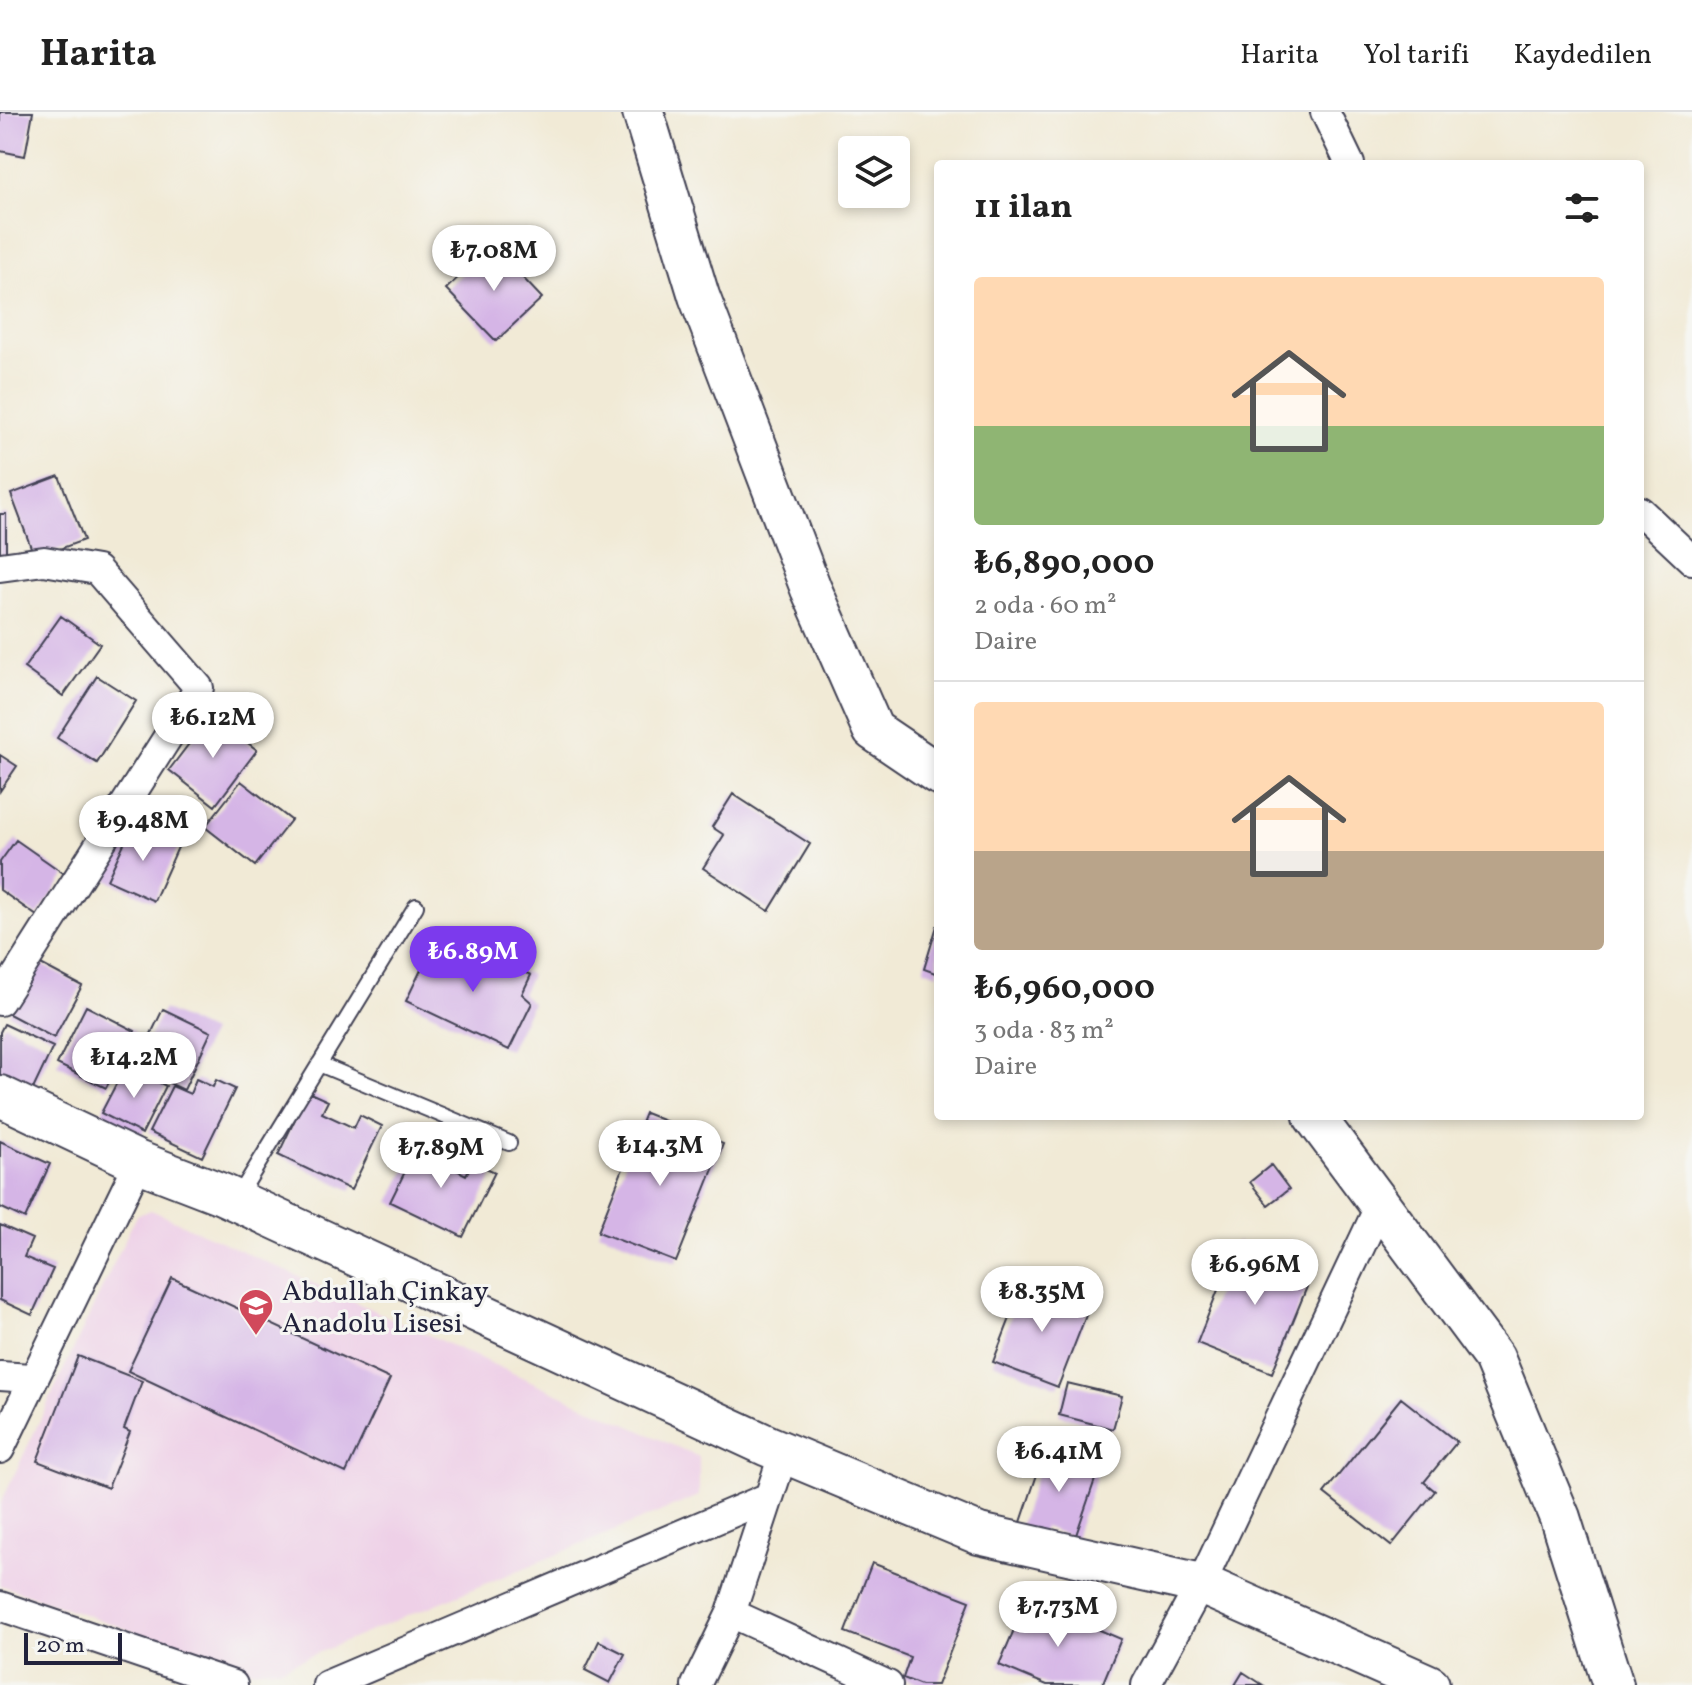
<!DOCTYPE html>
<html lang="tr">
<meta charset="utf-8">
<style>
body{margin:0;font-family:Vollkorn,serif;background:#f6f6f6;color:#222;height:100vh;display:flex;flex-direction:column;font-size:30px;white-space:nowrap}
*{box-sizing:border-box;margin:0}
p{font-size:26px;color:#767676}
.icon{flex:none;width:44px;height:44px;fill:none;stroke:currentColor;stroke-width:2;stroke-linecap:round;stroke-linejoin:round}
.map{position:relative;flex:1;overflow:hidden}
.drawer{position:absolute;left:934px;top:48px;width:710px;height:960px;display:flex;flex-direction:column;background:#fff;border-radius:8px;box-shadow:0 4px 12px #0003}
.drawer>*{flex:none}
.fabs{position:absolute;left:838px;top:24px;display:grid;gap:16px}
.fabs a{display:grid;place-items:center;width:72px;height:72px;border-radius:8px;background:#fff;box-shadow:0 4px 12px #0003;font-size:40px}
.scale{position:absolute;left:24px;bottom:20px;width:98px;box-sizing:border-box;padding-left:8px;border:4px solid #22223b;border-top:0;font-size:22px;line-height:28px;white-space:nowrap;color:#22223b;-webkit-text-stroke:6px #f6f6f2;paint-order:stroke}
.price{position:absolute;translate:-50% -68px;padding:0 18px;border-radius:28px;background:#fff;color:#222;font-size:26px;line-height:52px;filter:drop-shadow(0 2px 4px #0008)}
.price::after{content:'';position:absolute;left:50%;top:48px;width:24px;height:18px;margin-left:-12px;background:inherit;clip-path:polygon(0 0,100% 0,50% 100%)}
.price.current{background:#7c3aed;color:#fff}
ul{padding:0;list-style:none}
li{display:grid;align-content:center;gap:16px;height:424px;padding:0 40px}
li+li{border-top:2px solid #e0e0e0}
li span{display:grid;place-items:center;height:248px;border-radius:8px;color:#555}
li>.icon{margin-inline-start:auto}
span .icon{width:144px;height:144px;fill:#fffc;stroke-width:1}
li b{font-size:34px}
h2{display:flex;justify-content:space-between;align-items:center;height:96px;padding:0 40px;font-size:34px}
header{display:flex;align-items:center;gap:48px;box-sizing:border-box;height:112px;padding:0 40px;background:#fff;border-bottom:2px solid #e0e0e0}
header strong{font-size:38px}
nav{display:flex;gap:44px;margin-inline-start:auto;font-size:28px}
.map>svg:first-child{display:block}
.built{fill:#eed0e7}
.building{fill:#d5b5e6}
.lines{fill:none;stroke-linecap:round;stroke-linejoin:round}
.lane-casing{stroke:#414052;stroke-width:18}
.street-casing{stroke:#414052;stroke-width:32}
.secondary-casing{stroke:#414052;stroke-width:44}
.lane{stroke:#fff;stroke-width:14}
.street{stroke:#fff;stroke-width:28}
.secondary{stroke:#fff;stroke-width:40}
.labels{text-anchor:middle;stroke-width:6;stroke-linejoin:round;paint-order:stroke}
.poi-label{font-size:28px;fill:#22223b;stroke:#f6f6f2;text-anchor:start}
</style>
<header>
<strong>Harita</strong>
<nav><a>Harita</a><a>Yol tarifi</a><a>Kaydedilen</a></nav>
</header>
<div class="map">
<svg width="1692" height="1573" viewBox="0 0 1692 1573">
<rect width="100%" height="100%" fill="#f6f6f2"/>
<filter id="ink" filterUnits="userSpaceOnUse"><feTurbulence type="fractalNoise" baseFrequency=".0125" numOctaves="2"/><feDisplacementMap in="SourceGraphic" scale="16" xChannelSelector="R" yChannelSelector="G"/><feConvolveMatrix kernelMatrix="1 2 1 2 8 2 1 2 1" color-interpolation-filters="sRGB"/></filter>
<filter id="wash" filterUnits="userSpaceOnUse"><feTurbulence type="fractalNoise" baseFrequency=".006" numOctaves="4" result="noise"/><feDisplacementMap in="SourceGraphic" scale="32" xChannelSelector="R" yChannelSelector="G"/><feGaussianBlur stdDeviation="1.8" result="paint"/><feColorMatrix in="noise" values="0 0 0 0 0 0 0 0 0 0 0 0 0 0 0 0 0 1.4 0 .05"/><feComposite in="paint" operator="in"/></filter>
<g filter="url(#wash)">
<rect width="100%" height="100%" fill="#f1ead6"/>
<path class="built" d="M151,1098L699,1345V1384L281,1556L244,1558L0,1473V1393L136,1104Z"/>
<g id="blocks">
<path class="building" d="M0,0H33L25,44L0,39Z
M492,133L542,186L496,229L446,177Z
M59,364L84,428L35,446L11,382Z
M0,402H6V465H0Z
M61,504L100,532L63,584L24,556Z
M97,564L136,589L97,651L57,626Z
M211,603L257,638L215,694L169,658Z
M0,643L17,654L0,679Z
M241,669L291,708L255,754L205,715Z
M733,682L810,732L769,799L703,756L724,723L712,715Z
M133,712L179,733L154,789L107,768Z
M16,728L66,763L37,804L0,778V750Z
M937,814H938V862L924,857Z
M460,828L481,838L477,845L508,860L511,854L531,863L522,882L532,891L509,938L406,889L432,835L452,845Z
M37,850L82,874L54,926L9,902Z
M86,894L135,919L106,976L57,952Z
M163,897L211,920L184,978L135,955Z
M4,912L53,935L26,992L0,980V920Z
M126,953L166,974L142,1022L101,1001Z
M196,967L213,975L216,968L235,977L202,1045L149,1020L172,974L190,982Z
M308,980L328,989L322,1001L354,1016L360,1003L382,1014L351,1078L278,1043Z
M645,1001L723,1032L676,1150L598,1120Z
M421,1027L440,1036L435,1047L466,1063L473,1050L495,1060L463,1125L390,1090Z
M0,1029L50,1052L25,1107L0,1095Z
M1271,1053L1289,1077L1268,1093L1250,1070Z
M0,1113L32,1127L24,1145L53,1157L32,1203L0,1188Z
M1237,1130L1313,1160L1272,1261L1197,1231Z
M172,1166L390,1267L346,1361L128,1259Z
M1025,1168L1090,1193L1058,1275L993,1250Z
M78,1244L142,1269L124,1317L130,1320L108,1376L37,1349Z
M1067,1271L1122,1284L1113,1317L1059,1303Z
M1401,1286L1457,1330L1424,1370L1435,1379L1391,1434L1324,1381Z
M1047,1333L1101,1350L1075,1426L1044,1415L1040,1429L1017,1422Z
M872,1451L970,1489L937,1573H921L903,1566L910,1545L845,1520Z
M1027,1487L1121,1527L1102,1573H1047L999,1553Z
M599,1529L625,1542L610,1571L585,1558Z
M1243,1560L1263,1573H1235Z"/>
</g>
</g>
<g filter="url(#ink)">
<use href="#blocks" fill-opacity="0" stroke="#414052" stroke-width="2"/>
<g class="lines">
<defs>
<path id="lane" d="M319,952L509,1031
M238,1085L416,794"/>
<path id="street" d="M1325,0L1350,52
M1640,399L1692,448
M0,455L44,449L97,458L199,576L0,889
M0,1264L31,1266
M0,1337L139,1050
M0,1494L233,1573
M731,1501L888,1573
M327,1573L769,1385
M696,1573L731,1501L784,1340
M1146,1573L1201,1472L1380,1093"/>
<path id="secondary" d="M643,0L699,184L811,477L873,618L938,662
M0,984L139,1050L222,1082L768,1334L979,1422L1201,1472L1429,1573
M1314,1004L1494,1246L1560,1406L1613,1573"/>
</defs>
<use href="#lane" class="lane-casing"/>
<use href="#street" class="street-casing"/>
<use href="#secondary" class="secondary-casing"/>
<use href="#lane" class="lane"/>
<use href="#street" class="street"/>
<use href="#secondary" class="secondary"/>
</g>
</g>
<defs>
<symbol id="school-pin" viewBox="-11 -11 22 30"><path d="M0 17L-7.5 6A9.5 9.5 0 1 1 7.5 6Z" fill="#d1495b" stroke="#f6f6f2"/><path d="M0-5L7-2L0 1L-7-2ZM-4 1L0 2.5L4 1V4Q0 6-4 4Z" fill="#fff"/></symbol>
</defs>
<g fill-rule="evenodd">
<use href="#school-pin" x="236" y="1174" width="40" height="54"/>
</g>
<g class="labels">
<g class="poi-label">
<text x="282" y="1188">Abdullah Çinkay<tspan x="282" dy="32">Anadolu Lisesi</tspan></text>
</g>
</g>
</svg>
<div class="fabs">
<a><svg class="icon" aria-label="layers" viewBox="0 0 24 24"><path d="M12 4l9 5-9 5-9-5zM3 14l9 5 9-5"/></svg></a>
</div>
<div class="scale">20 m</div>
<b class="price" style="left:494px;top:181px">₺7.08M</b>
<b class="price" style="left:213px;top:648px">₺6.12M</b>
<b class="price" style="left:143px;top:751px">₺9.48M</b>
<b class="price current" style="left:473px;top:882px">₺6.89M</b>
<b class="price" style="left:134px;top:988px">₺14.2M</b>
<b class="price" style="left:660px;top:1076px">₺14.3M</b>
<b class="price" style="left:441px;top:1078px">₺7.89M</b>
<b class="price" style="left:1255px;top:1195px">₺6.96M</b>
<b class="price" style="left:1042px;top:1222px">₺8.35M</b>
<b class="price" style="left:1059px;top:1382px">₺6.41M</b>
<b class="price" style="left:1058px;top:1537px">₺7.73M</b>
<section class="drawer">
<h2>11 ilan<svg class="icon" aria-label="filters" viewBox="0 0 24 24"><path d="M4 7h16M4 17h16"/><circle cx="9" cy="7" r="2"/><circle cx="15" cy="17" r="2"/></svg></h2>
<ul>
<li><span style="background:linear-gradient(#ffd9b3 60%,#8fb573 0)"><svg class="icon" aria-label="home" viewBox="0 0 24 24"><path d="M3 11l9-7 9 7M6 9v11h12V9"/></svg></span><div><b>₺6,890,000</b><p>2 oda · 60 m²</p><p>Daire</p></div></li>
<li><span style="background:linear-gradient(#ffd9b3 60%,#b9a48a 0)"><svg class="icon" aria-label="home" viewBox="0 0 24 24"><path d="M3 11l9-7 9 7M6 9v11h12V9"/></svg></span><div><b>₺6,960,000</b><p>3 oda · 83 m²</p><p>Daire</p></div></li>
</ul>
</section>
</div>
